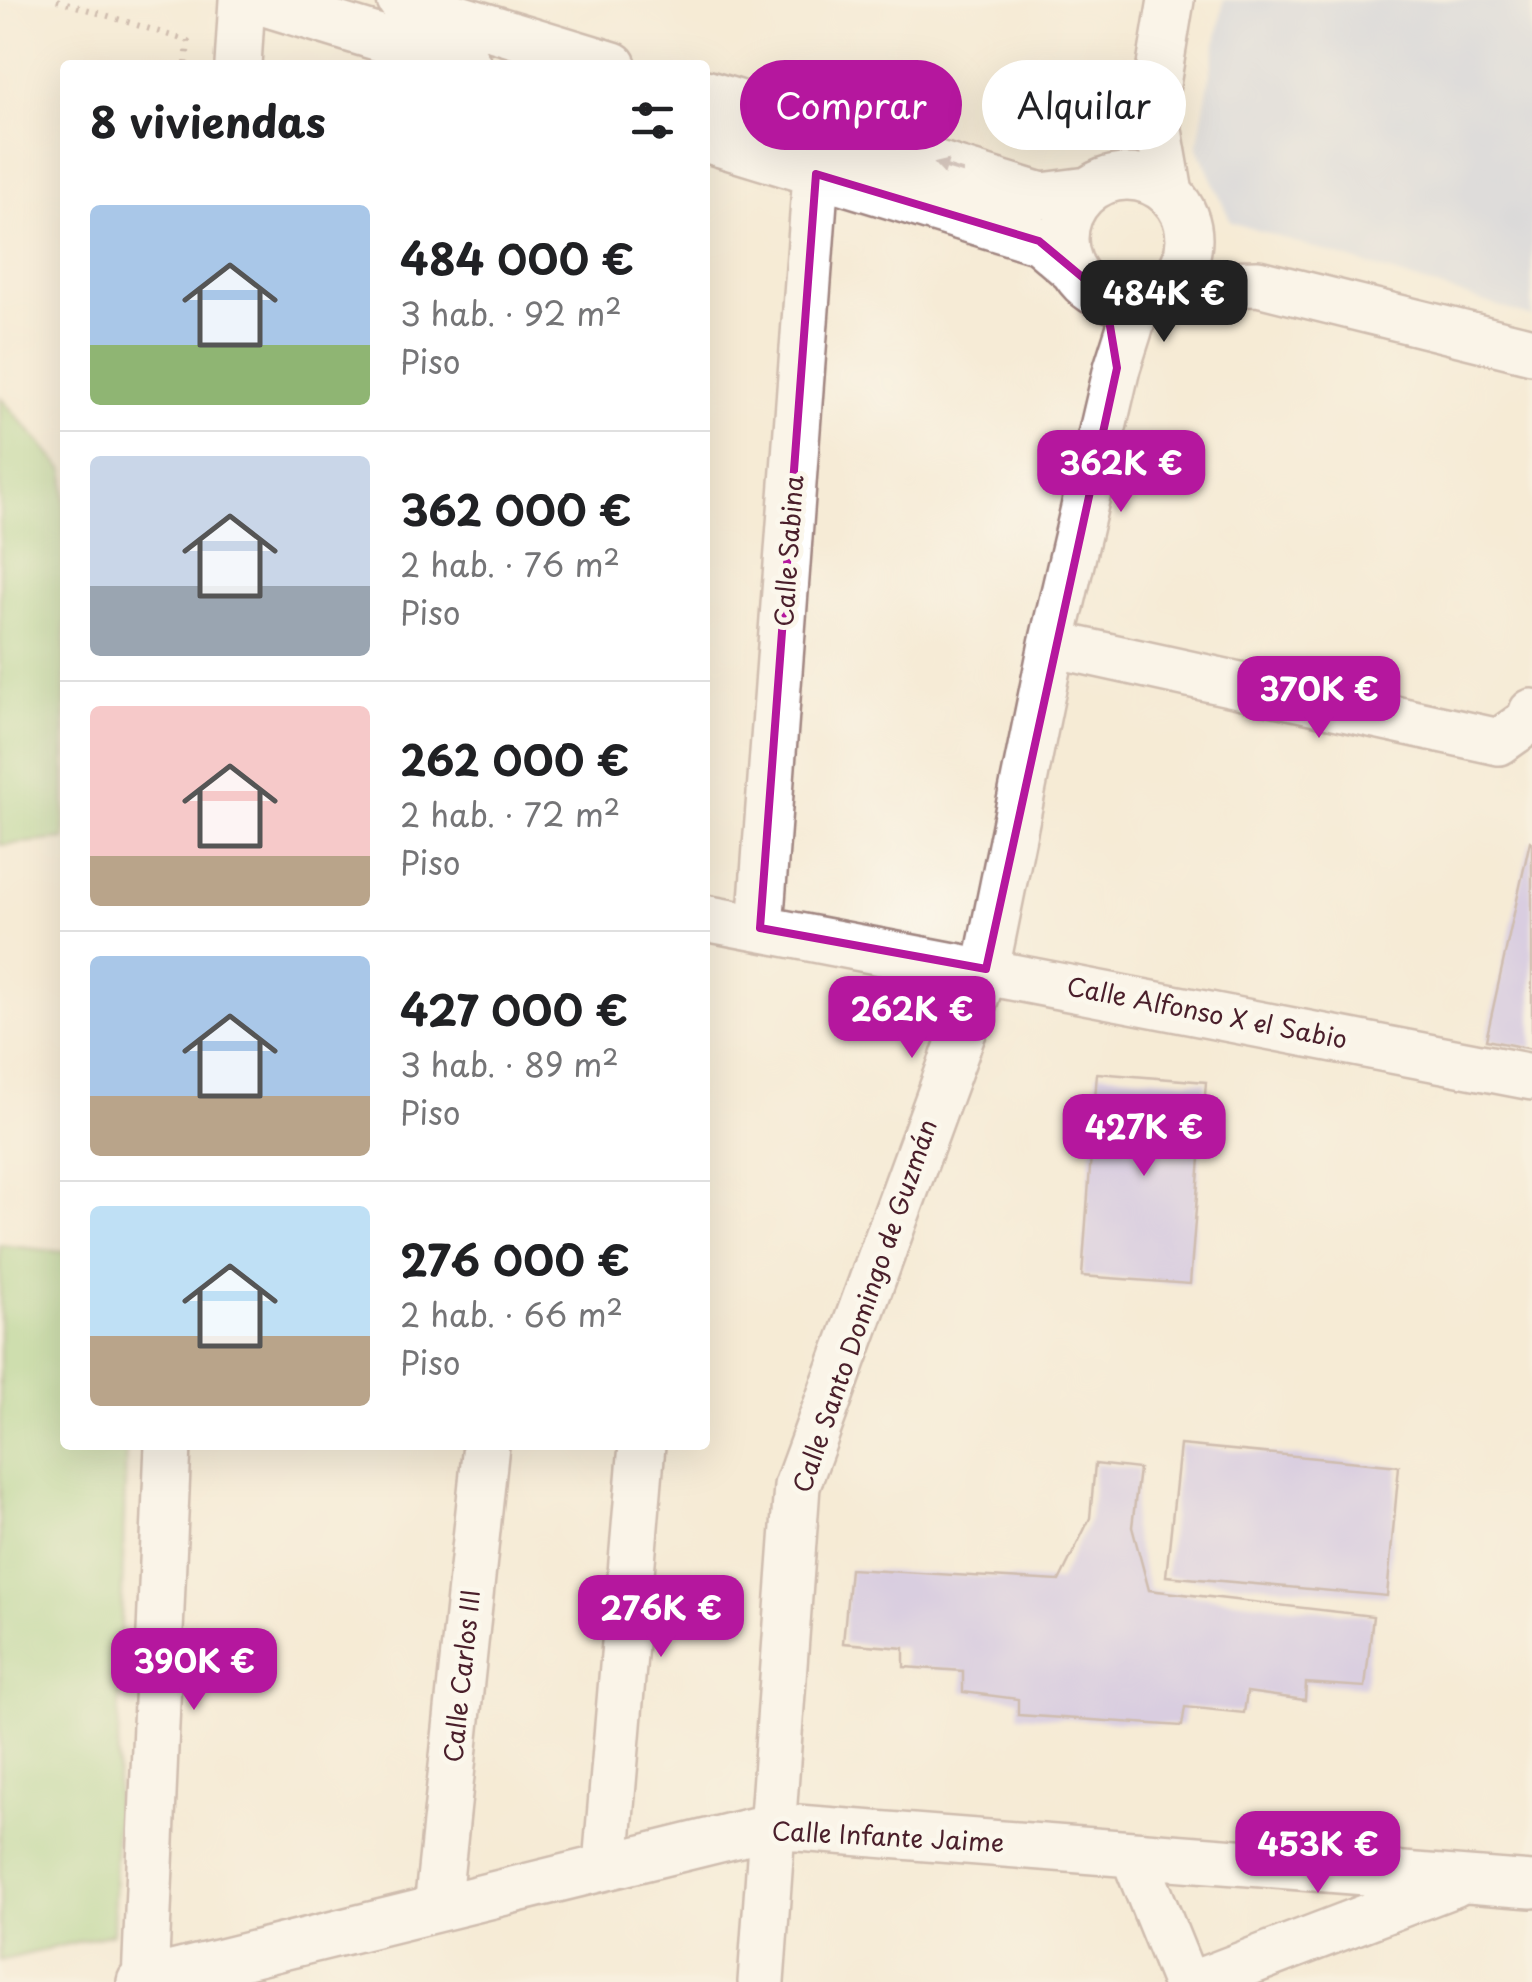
<!DOCTYPE html>
<html lang="es">
<meta charset="utf-8">
<style>
body{margin:0;font-family:"Playpen Sans",sans-serif;background:#f6f6f6;color:#202124;height:100vh;display:flex;flex-direction:column;font-size:38px;white-space:nowrap}
*{box-sizing:border-box;margin:0}
p{font-size:32px;color:#757577}
.icon{flex:none;width:55px;height:55px;fill:none;stroke:currentColor;stroke-width:2;stroke-linecap:round;stroke-linejoin:round}
.map{position:relative;flex:1;overflow:hidden}
.details{position:absolute;left:60px;top:60px;width:650px;height:1390px;display:flex;flex-direction:column;background:#fff;border-radius:10px;box-shadow:0 10px 40px #0002}
.details>*{flex:none}
.hud{position:absolute;left:740px;top:60px;width:640px;height:90px;display:flex;gap:20px}
.price{position:absolute;translate:-50% -85px;padding:0 22px;border-radius:20px;background:#b5179e;color:#fff;font-size:32px;line-height:65px;filter:drop-shadow(0 2px 5px #0008)}
.price::after{content:'';position:absolute;left:50%;top:60px;width:30px;height:22px;margin-left:-15px;background:inherit;clip-path:polygon(0 0,100% 0,50% 100%)}
.price.active{background:#222;color:#fff}
ul{padding:0;list-style:none}
li{display:flex;align-items:center;gap:30px;height:250px;padding:0 30px}
li+li{border-top:2px solid #e0e0e0}
li span{display:grid;place-items:center;flex:none;width:280px;height:200px;border-radius:10px;color:#555}
li>.icon{margin-inline-start:auto}
span .icon{width:120px;height:120px;fill:#fffc;stroke-width:1}
li b{font-size:42px}
h2{display:flex;justify-content:space-between;align-items:center;height:120px;padding:0 30px;font-size:42px}
.pill{padding:0 35px;border-radius:45px;background:#fff;box-shadow:0 10px 40px #0002;font-size:35px;line-height:90px}
.pill.active{background:#b5179e;color:#fff}
.map>svg:first-child{display:block}
.industrial{fill:#bac4de}
.green{fill:#9dce7e;stroke:#747654;stroke-width:2.5}
.building{fill:#b5a9ee}
.lines{fill:none;stroke-linecap:round;stroke-linejoin:round}
.minor-casing{stroke:#a08580;stroke-width:50}
.path{stroke:#a08580;stroke-width:6;stroke-dasharray:2.5 8;stroke-linecap:butt}
.minor{stroke:#fff;stroke-width:45}
.oneway{fill:#ae9aa0}
.marked{fill:none;stroke:#b5179e;stroke-width:8;stroke-linejoin:round}
.labels{text-anchor:middle;stroke-width:10;stroke-linejoin:round;paint-order:stroke}
.street-label{font-size:25px;fill:#4a1f2b;stroke:#fbf7ec}
</style>
<div class="map">
<svg width="1532" height="1982" viewBox="0 0 1532 1982">
<rect width="100%" height="100%" fill="#fbf7ec"/>
<filter id="ink" filterUnits="userSpaceOnUse"><feTurbulence type="fractalNoise" baseFrequency=".01" numOctaves="2"/><feDisplacementMap in="SourceGraphic" scale="20" xChannelSelector="R" yChannelSelector="G"/><feConvolveMatrix kernelMatrix="1 2 1 2 8 2 1 2 1" color-interpolation-filters="sRGB"/></filter>
<filter id="wash" filterUnits="userSpaceOnUse"><feTurbulence type="fractalNoise" baseFrequency=".0048" numOctaves="4" result="noise"/><feDisplacementMap in="SourceGraphic" scale="40" xChannelSelector="R" yChannelSelector="G"/><feGaussianBlur stdDeviation="2.25" result="paint"/><feColorMatrix in="noise" values="0 0 0 0 0 0 0 0 0 0 0 0 0 0 0 0 0 1.4 0 .05"/><feComposite in="paint" operator="in"/></filter>
<g filter="url(#wash)">
<rect width="100%" height="100%" fill="#f6ebd6"/>
<path class="industrial" d="M1224,0H1532V317L1231,222L1197,146Z"/>
<path class="green" d="M0,397L65,471V839L0,845Z
M0,1245L65,1252V1445H126L113,1933L0,1961Z"/>
<g id="blocks">
<path class="building" d="M1530,841L1532,842V1049L1486,1040Z
M1097,1073L1206,1082L1190,1284L1082,1276Z
M1180,1445L1399,1466L1387,1596L1166,1576Z
M1095,1464L1139,1469L1132,1527L1149,1590L1373,1616L1365,1687L1306,1683L1305,1700L1247,1692L1244,1713L1185,1707L1182,1726L1018,1715V1699L963,1692V1671L904,1667V1648L843,1643L850,1569L1059,1581L1090,1518Z"/>
</g>
</g>
<g filter="url(#ink)">
<use href="#blocks" fill-opacity="0" stroke="#a08580" stroke-width="2.5"/>
<g class="lines">
<defs>
<path id="minor" d="M255,0L468,65
M400,0L613,65
M238,65L242,0
M705,93L1042,196L1088,190
M705,139L1039,241L1074,271
M1065 239a62 62 0 1 1 124 0a62 62 0 1 1-124 0Z
M1170,193L1154,102L1171,0
M1168,285L1258,283L1532,351
M1052,644L1499,742L1530,720L1532,712
M705,918L1532,1077
M760,928L816,174
M1133,1854L1185,1982
M606,1865L642,1445
M437,1908L486,1445
M140,1982L772,1826L1532,1885
M145,1982L168,1445
M761,1982L797,1486L986,969L1052,644L1117,368L1139,299
M1198,1982L1454,1884"/>
</defs>
<use href="#minor" class="minor-casing"/>
<path class="path" d="M57,0L188,41L186,65"/>
<use href="#minor" class="minor"/>
</g>
<defs><path id="oneway-solid" d="M-6-.8H1V-3.2L6.5 0L1 3.2V.8H-6Z" transform="scale(2.5)"/></defs>
<use class="oneway" href="#oneway-solid" transform="translate(949 168) rotate(-163)"/>
</g>
<path d="M0 0H1532V1982H0ZM816,174L1039,241L1105,296L1117,368L986,969L760,928Z" fill="#f6ebd6" fill-opacity=".55" fill-rule="evenodd"/>
<path class="marked" d="M816,174L1039,241L1105,296L1117,368L986,969L760,928Z"/>
<g class="labels">
<g class="street-label">
<text transform="translate(789 551) rotate(-86)" y="9">Calle Sabina</text>
<text transform="translate(1207 1013) rotate(11)" y="9">Calle Alfonso X el Sabio</text>
<text transform="translate(865 1306) rotate(-71)" y="9">Calle Santo Domingo de Guzmán</text>
<text transform="translate(462 1676) rotate(-84)" y="9">Calle Carlos III</text>
<text transform="translate(888 1837) rotate(3)" y="9">Calle Infante Jaime</text>
</g>
</g>
</svg>
<b class="price active" style="left:1164px;top:345px">484K €</b>
<b class="price" style="left:1121px;top:515px">362K €</b>
<b class="price" style="left:1319px;top:741px">370K €</b>
<b class="price" style="left:912px;top:1061px">262K €</b>
<b class="price" style="left:1144px;top:1179px">427K €</b>
<b class="price" style="left:661px;top:1660px">276K €</b>
<b class="price" style="left:194px;top:1713px">390K €</b>
<b class="price" style="left:1318px;top:1896px">453K €</b>
<div class="hud">
<a class="pill active">Comprar</a>
<a class="pill">Alquilar</a>
</div>
<section class="details">
<h2>8 viviendas<svg class="icon" aria-label="filters" viewBox="0 0 24 24"><path d="M4 7h16M4 17h16"/><circle cx="9" cy="7" r="2"/><circle cx="15" cy="17" r="2"/></svg></h2>
<ul>
<li><span style="background:linear-gradient(#a9c7e8 70%,#8fb573 0)"><svg class="icon" aria-label="home" viewBox="0 0 24 24"><path d="M3 11l9-7 9 7M6 9v11h12V9"/></svg></span><div><b>484 000 €</b><p>3 hab. · 92 m²</p><p>Piso</p></div></li>
<li><span style="background:linear-gradient(#c9d6e8 65%,#9aa5b1 0)"><svg class="icon" aria-label="home" viewBox="0 0 24 24"><path d="M3 11l9-7 9 7M6 9v11h12V9"/></svg></span><div><b>362 000 €</b><p>2 hab. · 76 m²</p><p>Piso</p></div></li>
<li><span style="background:linear-gradient(#f6c9c9 75%,#b9a48a 0)"><svg class="icon" aria-label="home" viewBox="0 0 24 24"><path d="M3 11l9-7 9 7M6 9v11h12V9"/></svg></span><div><b>262 000 €</b><p>2 hab. · 72 m²</p><p>Piso</p></div></li>
<li><span style="background:linear-gradient(#a9c7e8 70%,#b9a48a 0)"><svg class="icon" aria-label="home" viewBox="0 0 24 24"><path d="M3 11l9-7 9 7M6 9v11h12V9"/></svg></span><div><b>427 000 €</b><p>3 hab. · 89 m²</p><p>Piso</p></div></li>
<li><span style="background:linear-gradient(#bfe0f5 65%,#b9a48a 0)"><svg class="icon" aria-label="home" viewBox="0 0 24 24"><path d="M3 11l9-7 9 7M6 9v11h12V9"/></svg></span><div><b>276 000 €</b><p>2 hab. · 66 m²</p><p>Piso</p></div></li>
</ul>
</section>
</div>
